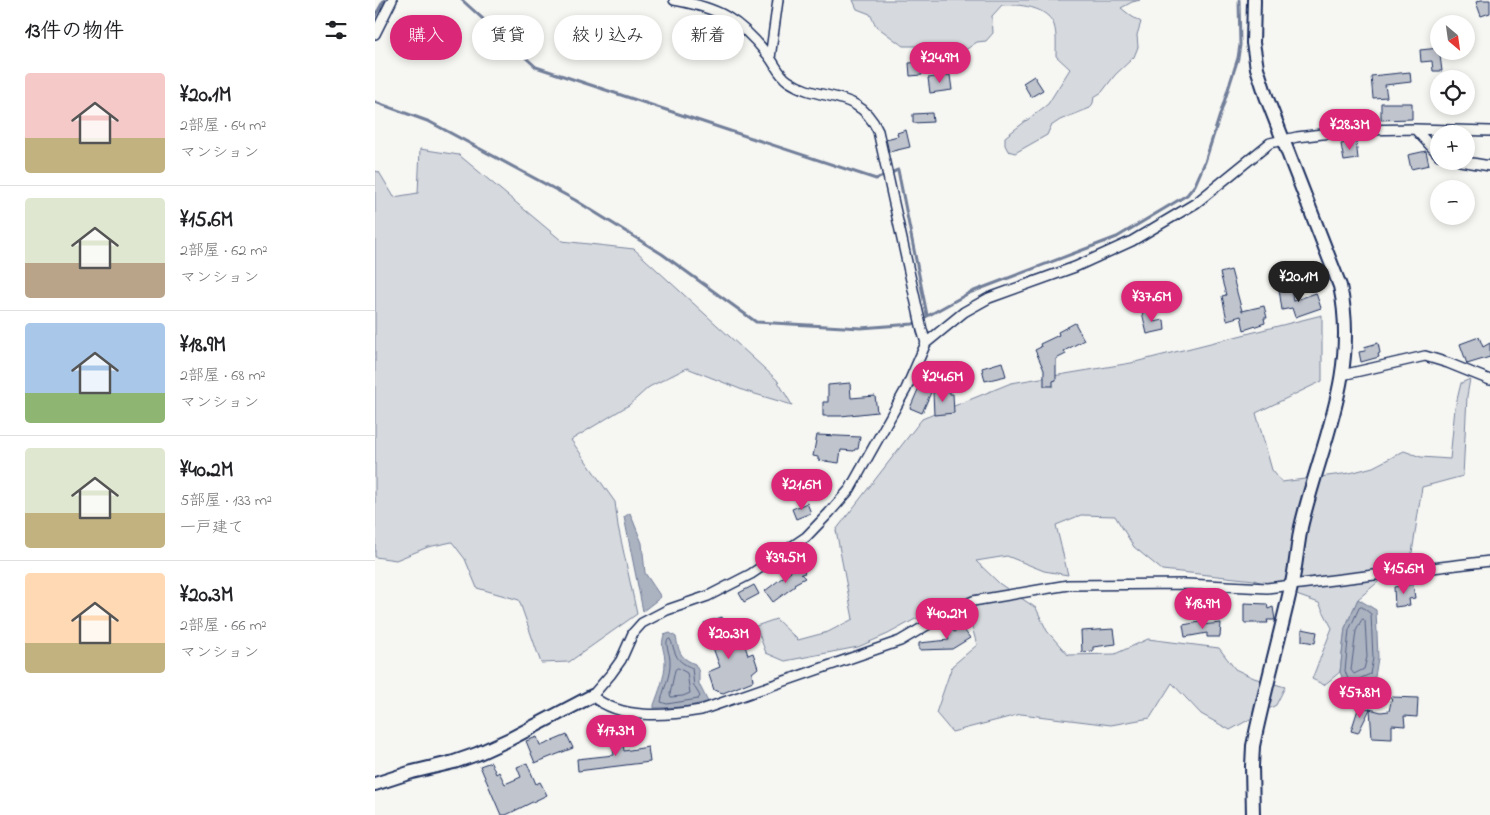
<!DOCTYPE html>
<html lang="ja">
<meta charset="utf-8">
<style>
body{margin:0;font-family:"Indie Flower","Klee One",sans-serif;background:#f6f6f6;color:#202124;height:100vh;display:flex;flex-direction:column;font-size:19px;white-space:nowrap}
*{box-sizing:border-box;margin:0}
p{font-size:16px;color:#757577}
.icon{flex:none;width:28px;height:28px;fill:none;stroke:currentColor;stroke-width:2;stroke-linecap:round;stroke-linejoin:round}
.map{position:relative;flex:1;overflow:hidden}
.side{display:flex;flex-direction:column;background:#fff;width:375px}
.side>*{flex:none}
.hud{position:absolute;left:15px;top:15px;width:475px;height:45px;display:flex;gap:10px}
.needle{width:32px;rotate:151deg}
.buttons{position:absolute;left:1055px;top:15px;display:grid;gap:10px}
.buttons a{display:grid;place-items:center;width:45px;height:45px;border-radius:50%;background:#fff;box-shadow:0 2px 8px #0003;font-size:25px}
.price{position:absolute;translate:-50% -42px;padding:0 11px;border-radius:18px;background:#db2777;color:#fff;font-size:16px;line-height:32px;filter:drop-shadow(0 1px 2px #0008)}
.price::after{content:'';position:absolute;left:50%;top:30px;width:15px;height:11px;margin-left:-8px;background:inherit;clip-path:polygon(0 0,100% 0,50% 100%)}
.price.on{background:#222;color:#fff}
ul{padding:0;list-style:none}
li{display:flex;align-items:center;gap:15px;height:125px;padding:0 25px}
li+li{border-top:1px solid #e0e0e0}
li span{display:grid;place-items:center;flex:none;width:140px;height:100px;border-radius:5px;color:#555}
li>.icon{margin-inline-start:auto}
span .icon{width:60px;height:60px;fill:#fffc;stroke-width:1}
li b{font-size:21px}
h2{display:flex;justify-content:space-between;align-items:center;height:60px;padding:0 25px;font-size:21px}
.pill{padding:0 18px;border-radius:22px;background:#fff;box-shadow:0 2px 8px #0003;font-size:18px;line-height:45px}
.pill.on{background:#db2777;color:#fff}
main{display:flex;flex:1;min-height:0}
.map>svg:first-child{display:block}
.green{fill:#d6d9dd;stroke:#78849e}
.water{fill:#abb2c0;stroke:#717e99}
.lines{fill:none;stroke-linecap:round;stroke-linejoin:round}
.shore{stroke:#556385;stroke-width:1}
.stream{stroke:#717e99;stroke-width:3}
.building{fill:#c0c4cd;stroke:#1b2f5e}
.street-casing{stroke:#1b2f5e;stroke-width:12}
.secondary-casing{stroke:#1b2f5e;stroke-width:16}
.street{stroke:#f6f6f2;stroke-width:9}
.secondary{stroke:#f6f6f2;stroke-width:12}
</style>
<main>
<section class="side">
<h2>13件の物件<svg class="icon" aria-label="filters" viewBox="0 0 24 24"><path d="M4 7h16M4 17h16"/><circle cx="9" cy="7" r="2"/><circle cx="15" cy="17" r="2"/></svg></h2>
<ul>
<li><span style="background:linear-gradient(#f6c9c9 65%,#c2b280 0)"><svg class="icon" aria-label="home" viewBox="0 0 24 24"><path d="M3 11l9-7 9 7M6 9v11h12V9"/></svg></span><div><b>¥20.1M</b><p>2部屋 · 64 m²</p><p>マンション</p></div></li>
<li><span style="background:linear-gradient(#dfe7d0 65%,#b9a48a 0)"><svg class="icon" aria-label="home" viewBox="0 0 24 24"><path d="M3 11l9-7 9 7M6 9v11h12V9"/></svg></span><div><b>¥15.6M</b><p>2部屋 · 62 m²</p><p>マンション</p></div></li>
<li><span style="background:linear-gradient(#a9c7e8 70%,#8fb573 0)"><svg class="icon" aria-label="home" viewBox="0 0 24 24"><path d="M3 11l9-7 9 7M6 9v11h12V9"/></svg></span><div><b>¥18.9M</b><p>2部屋 · 68 m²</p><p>マンション</p></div></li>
<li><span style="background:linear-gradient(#dfe7d0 65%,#c2b280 0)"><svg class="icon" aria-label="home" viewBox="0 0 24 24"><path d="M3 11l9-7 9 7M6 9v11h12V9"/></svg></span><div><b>¥40.2M</b><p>5部屋 · 133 m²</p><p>一戸建て</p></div></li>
<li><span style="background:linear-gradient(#ffd9b3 70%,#c2b280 0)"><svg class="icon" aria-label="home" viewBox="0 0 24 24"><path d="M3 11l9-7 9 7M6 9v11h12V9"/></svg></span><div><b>¥20.3M</b><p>2部屋 · 66 m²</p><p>マンション</p></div></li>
</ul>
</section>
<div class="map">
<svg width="1115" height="815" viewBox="0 0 1115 815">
<rect width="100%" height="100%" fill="#f6f6f2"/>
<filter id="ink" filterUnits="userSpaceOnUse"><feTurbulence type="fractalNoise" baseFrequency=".02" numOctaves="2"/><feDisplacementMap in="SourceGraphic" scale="10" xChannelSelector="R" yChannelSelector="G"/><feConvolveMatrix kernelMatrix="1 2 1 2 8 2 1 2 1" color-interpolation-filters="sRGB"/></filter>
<g filter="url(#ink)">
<path class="green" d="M478,0H765L757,2L746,8L756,16L766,22L762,35L763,47L759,57L740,75L727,92L719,97L718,103L715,108L685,120L676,126L672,135L640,153L633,151L630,145V137L673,104L695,69L681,56C681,46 682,34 679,25C672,6 643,4 627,5L617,16L618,33L611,41L602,42L586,53L566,54L555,46H528L501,26L495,14L482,9Z
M45,149L84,155L187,241L259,249L402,380L417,405L370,391L312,368L274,387L254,405L196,440L240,502L243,526L262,614L194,662L166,663L144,600L102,588L90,559L77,542L53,547L21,560L0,557V171L4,172L19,197L43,193Z
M947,315V381L881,413L897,470L907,482L975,473L998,467L1029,451L1046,457L1075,459L1080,408L1086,383L1095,379L1092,396L1088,476L1047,487L1037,553L983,599L970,628L965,672L949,685L937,679L957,628L944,603L879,580L787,570L759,547L740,516L706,515L681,525L693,575L669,571L632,556L601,561L625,584L661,608L672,631L693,655L740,654L773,639L844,648L860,669L879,678L910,687L901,705L855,730L826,714L797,683L775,718L736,725L646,714L577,732L561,713L577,666L602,645L597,627L564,606L513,634L483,647L410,661L391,653L381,626L401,619L423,640L453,632L478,619L461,530L547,419L636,383L756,363Z"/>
<path class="water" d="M255,513L267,543L270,573L286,597L268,611L249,517Z
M983,599L1001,610L1003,658L1000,677L979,687L969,683L965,672L970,628Z
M295,633L301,637C304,652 305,658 320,664L324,672V684L333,702L309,707L279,708V705C284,691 290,677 290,662C290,651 285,647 289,635Z"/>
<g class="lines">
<path class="shore" d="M987,607L996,614L998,658L995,674L978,682L973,679L970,671L974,630L984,608Z
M988,619L990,621L992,657L989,669L979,674L976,670L981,631L986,621Z
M295,639C298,644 298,649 301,655C304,662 311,665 317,668L319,686L325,696L323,699L292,704L286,702C288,689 296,676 295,661C295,654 291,648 292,641Z
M303,668L312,673L315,693L308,696L296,697L295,694L300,670Z"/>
<path class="stream" d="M87,0L161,67L501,179L523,170L552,315
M0,16L9,0
M0,102L55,122L200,200L287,254L381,322L486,328L538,324L594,293L742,237L812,195L820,185L830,162L863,58L865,45L864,0"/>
</g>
<path class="building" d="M1106,0H1115V13L1106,16L1101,2Z
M1064,48L1067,71H1058L1057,61L1046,62L1045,50Z
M546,62L547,75L535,76L534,63Z
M1035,72L1036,82L1010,85L1012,97L998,98L996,76Z
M575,75L577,90L555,93L553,78Z
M659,76L668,90L656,97L648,83Z
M1006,103H1037V119L1006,120Z
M557,113L558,122L538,123V114Z
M531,130L535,147L514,152L511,139L523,136L522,133Z
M981,141L983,159L969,161L966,144Z
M1051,151L1054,165L1036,169L1033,155Z
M856,270L867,311L889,306L892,318H889L890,323L869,330L866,316L852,320L847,296L851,295L845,273Z
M916,288L918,301L941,293L946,308L920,317L917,308L907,310L904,289Z
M776,310L779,322L789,320L790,330L772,334L767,312Z
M700,323L709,340L689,351L691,354L681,359V380L678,381V386H669V370L660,350L666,347L665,344L684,335L683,332Z
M1104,337L1108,347L1115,343V357L1092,364L1085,344Z
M1003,343L1005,353L1003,354L1004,357L986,362L984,352L990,351L989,347Z
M627,362L631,376L610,381L607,368Z
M475,383L476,398L500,396L502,412L466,416H448V402H453V385Z
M545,385L557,390L547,413L535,408Z
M575,391V394H578L579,413L559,415L558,392Z
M442,435L485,437L483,449H480L479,451L466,450L464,463L443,460V457L438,456Z
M432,503L436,513L421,519L417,509Z
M425,564L430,573L426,574L430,578L419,584L420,586L398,602L390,591Z
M1038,584L1040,598L1034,599L1035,605L1020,607L1019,587Z
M379,585L384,594L369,602L364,593Z
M869,603L892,604L893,609L898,607L900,620H892L893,623H869Z
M347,617L358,647L369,643L373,655L378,653L383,668L377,673L378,681L348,693L339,690L333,672L345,667L329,623Z
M571,621L579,632L587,627L595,638L577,649L544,650V643L574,640L568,623Z
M825,622L826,625L846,623L845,637H832V633L810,637L808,625Z
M739,629L741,644L718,647V651L707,652L706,631Z
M927,629L942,632L940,643L927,641Z
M1017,697L1043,698L1042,717L1029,716L1030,726L1017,725V739L997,738L995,709L1006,712L1014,711Z
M984,706L995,709L983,733L976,731Z
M247,734L249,751L273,747L275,762L203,771L202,759L239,755L236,736Z
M192,735L198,748L160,763L151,741L162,737L165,745H168Z
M116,762L121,774L124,772L130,784L146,777L142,767L152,763L161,784L165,782L172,795L131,815H126L105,766Z"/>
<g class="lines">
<defs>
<path id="street" d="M299,0C344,8 364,19 392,54C400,63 403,74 413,81C445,103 483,87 503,131L547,330L551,343
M0,34L17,0
M395,58L403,0
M1040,129L1115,131
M1064,155L1040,129L981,130L922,137L895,143L821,203L757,241L700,267L614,298L589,312L551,343L531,389L475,489L454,513L431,537L376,574L333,596L292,610L267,623L258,633L246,660L236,674L217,696C247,720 290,716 326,710L525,641L576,611L598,601L693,585L811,584L892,588L1115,561
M1085,161L1115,166
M967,375L1050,356L1073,363L1115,380"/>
<path id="secondary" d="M0,784L37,772L79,762L102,754L135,739L217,696
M878,815L877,766L878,746C889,693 904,640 916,587C921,568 922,547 926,527C945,445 984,373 965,286L891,96L882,68L878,43L879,0"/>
</defs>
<use href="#street" class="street-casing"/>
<use href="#secondary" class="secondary-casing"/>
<use href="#street" class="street"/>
<use href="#secondary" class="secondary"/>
</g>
</g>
</svg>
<div class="buttons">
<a><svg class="needle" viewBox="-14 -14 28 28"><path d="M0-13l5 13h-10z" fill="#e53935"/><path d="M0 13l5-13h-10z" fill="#757577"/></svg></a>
<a><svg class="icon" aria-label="locate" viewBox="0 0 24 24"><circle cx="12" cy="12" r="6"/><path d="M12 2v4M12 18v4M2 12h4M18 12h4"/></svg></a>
<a>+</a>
<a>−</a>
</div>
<b class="price" style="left:565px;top:84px">¥24.9M</b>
<b class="price" style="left:975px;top:151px">¥28.3M</b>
<b class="price on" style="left:924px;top:303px">¥20.1M</b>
<b class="price" style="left:777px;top:323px">¥37.6M</b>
<b class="price" style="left:568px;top:403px">¥24.6M</b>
<b class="price" style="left:427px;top:511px">¥21.6M</b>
<b class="price" style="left:411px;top:584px">¥39.5M</b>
<b class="price" style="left:1029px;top:595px">¥15.6M</b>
<b class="price" style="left:828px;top:630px">¥18.9M</b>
<b class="price" style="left:572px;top:640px">¥40.2M</b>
<b class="price" style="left:354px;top:660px">¥20.3M</b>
<b class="price" style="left:985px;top:719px">¥57.8M</b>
<b class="price" style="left:241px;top:757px">¥17.3M</b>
<div class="hud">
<a class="pill on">購入</a>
<a class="pill">賃貸</a>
<a class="pill">絞り込み</a>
<a class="pill">新着</a>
</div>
</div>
</main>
